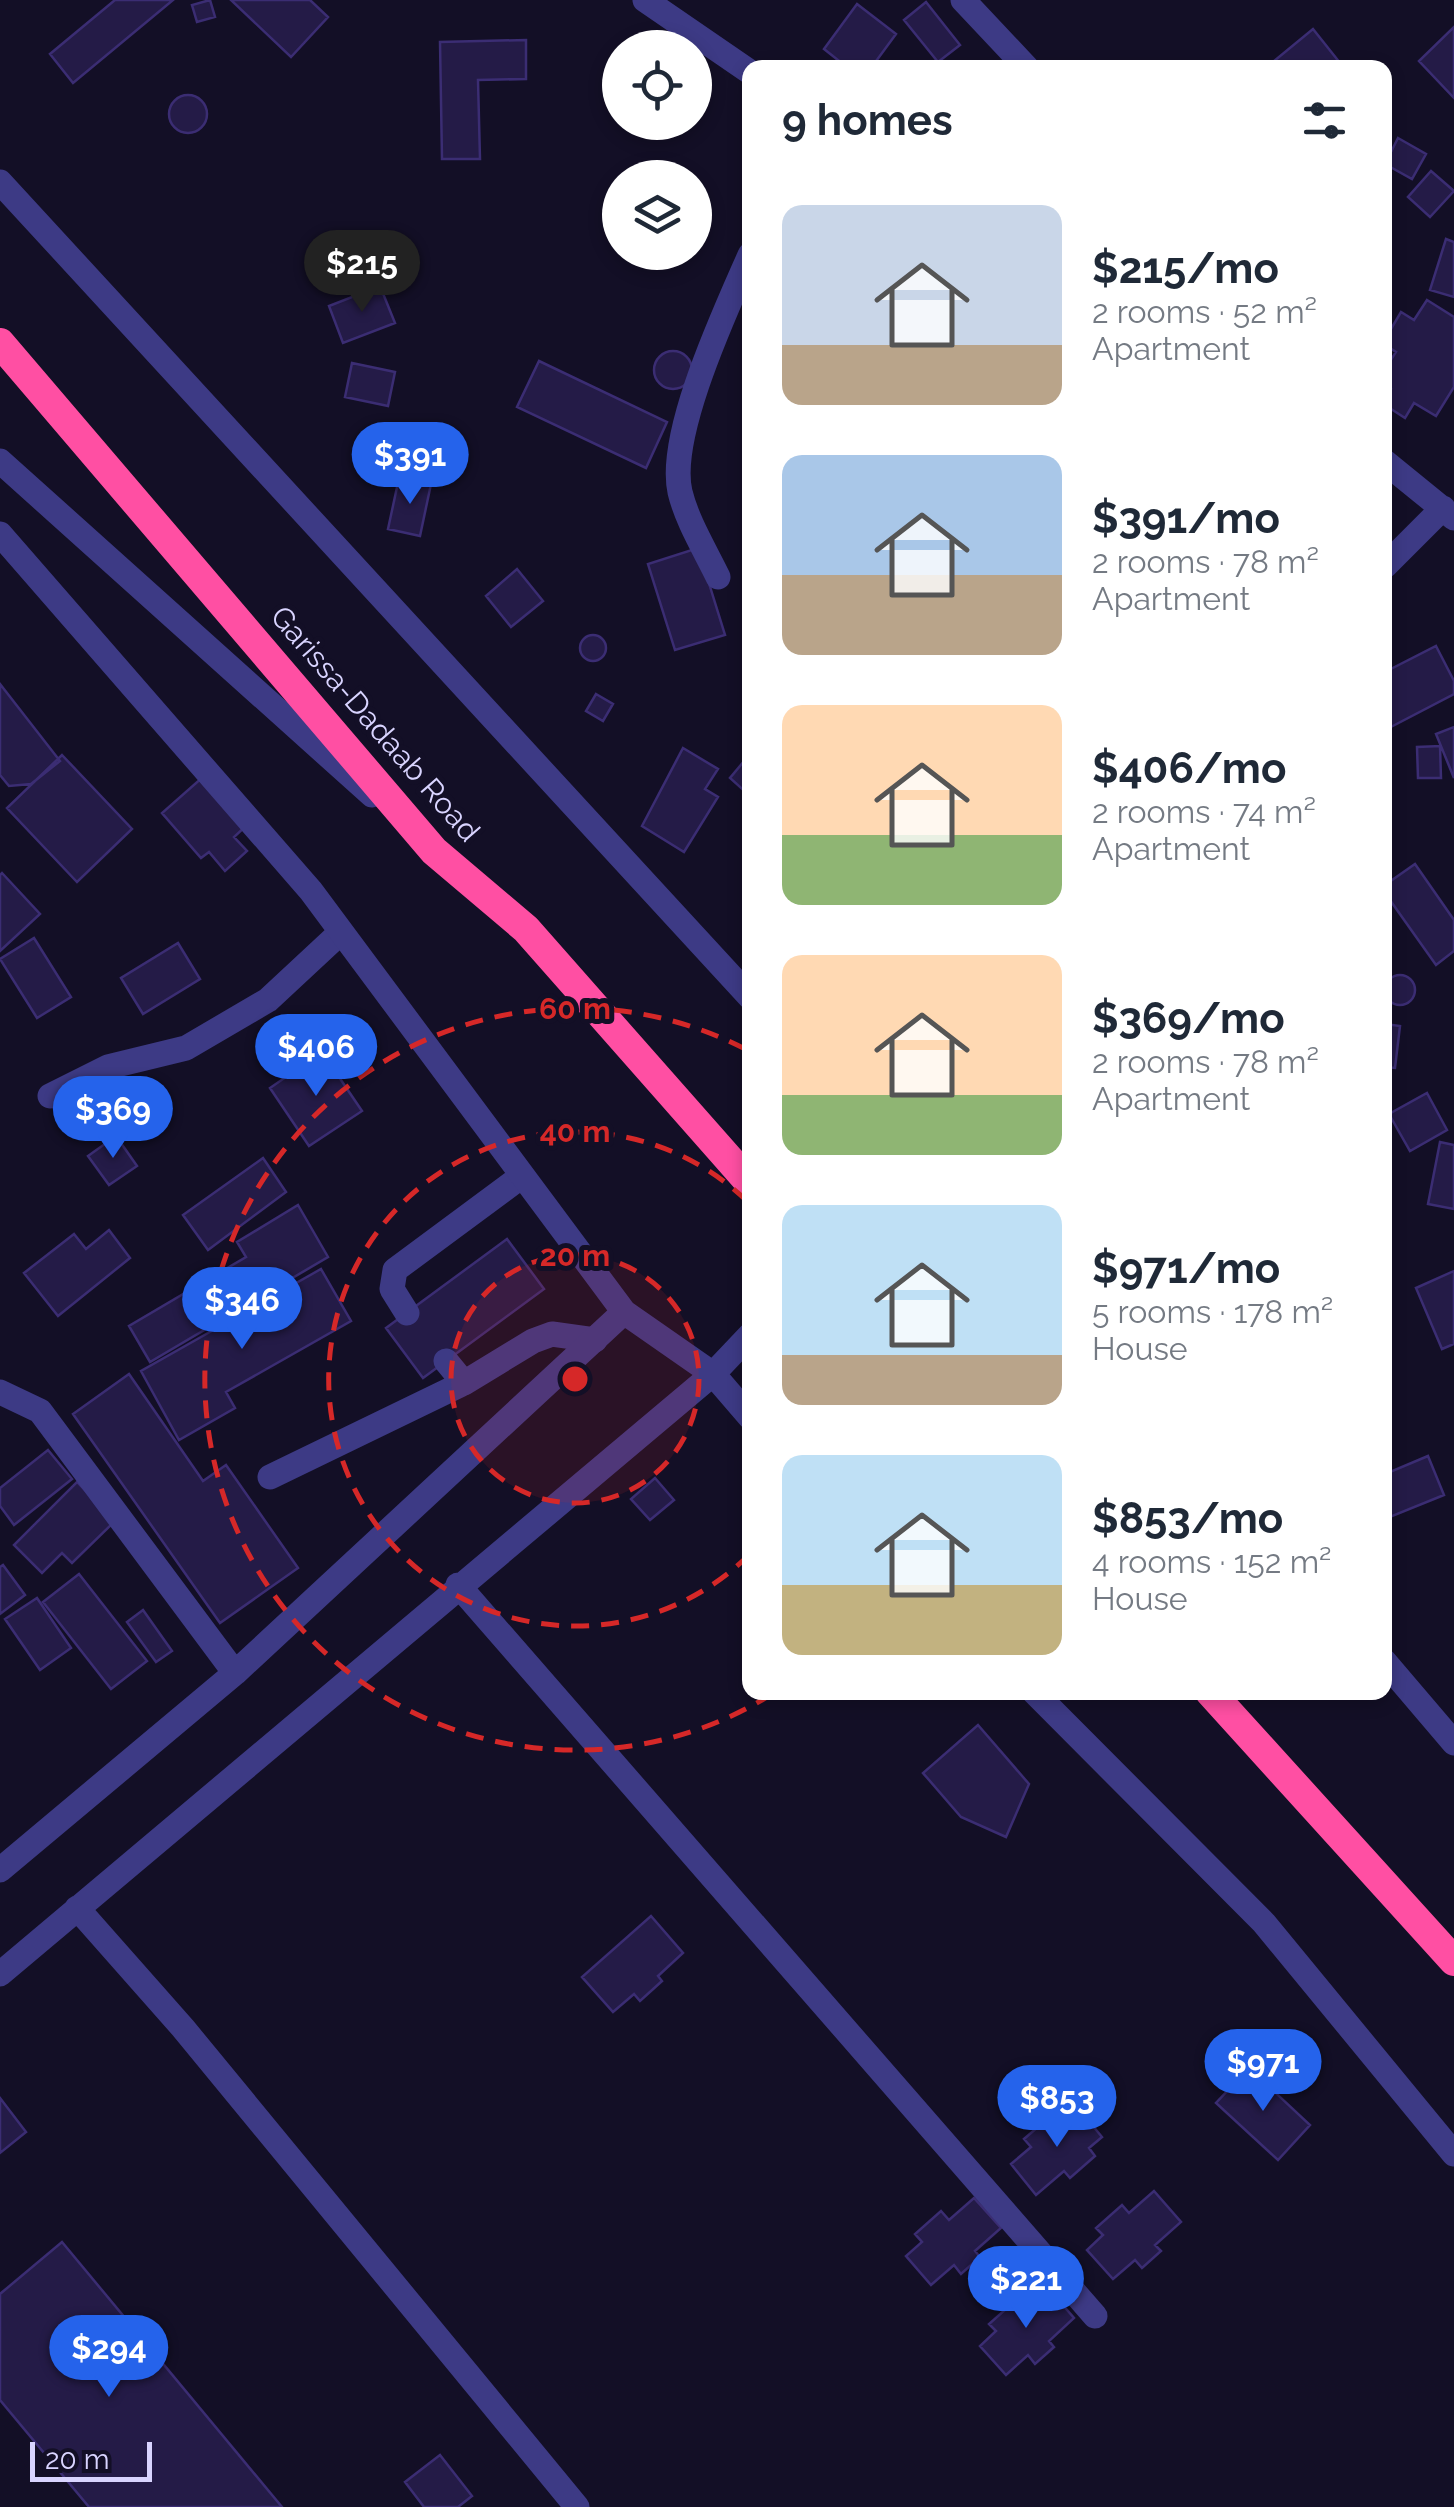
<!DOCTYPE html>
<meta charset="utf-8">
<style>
body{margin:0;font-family:Raleway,sans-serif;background:#f2f2f3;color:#1f2937;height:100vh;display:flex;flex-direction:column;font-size:38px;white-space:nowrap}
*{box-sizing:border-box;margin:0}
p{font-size:32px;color:#747a83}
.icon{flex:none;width:55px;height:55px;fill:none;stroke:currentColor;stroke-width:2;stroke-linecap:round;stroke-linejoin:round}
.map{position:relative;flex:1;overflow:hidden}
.side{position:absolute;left:742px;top:60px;width:650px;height:1640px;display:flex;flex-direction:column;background:#fff;border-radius:20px;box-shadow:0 5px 15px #0003}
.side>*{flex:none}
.buttons{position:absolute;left:602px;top:30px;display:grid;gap:20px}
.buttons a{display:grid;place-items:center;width:110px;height:110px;border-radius:50%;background:#fff;box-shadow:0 5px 15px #0003;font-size:50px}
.scale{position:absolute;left:30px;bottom:25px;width:122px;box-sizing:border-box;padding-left:10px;border:5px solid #d9d4ff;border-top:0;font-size:28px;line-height:35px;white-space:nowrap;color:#d9d4ff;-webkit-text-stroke:8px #130f26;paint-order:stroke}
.price{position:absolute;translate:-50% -85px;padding:0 22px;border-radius:35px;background:#2563eb;color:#fff;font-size:32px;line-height:65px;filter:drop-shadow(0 2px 5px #0008)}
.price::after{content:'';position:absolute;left:50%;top:60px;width:30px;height:22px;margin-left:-15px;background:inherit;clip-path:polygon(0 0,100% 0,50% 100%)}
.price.current{background:#222;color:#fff}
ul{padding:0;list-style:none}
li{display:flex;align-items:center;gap:30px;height:250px;padding:0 40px}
li span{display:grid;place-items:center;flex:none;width:280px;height:200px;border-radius:20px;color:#555}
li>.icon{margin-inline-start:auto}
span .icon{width:120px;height:120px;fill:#fffc;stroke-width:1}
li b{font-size:42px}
h2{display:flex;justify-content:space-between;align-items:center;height:120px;padding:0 40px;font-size:42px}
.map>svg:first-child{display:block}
.building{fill:#241b47;stroke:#3b2d73;stroke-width:2.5}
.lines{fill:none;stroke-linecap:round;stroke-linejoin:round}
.lane{stroke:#3d3a85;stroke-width:25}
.street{stroke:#3d3a85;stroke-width:25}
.highway{stroke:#ff4fa3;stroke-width:30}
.ring{fill:none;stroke:#d62828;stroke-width:5;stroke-dasharray:18 12}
.labels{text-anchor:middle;stroke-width:10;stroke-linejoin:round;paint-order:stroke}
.street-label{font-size:30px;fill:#d9d4ff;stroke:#130f26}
.centre{fill:#d62828;stroke:#130f26;stroke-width:5}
.ring-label{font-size:30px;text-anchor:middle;font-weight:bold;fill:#d62828;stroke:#130f26;stroke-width:10;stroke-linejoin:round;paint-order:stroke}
</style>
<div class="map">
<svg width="1454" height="2507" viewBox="0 0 1454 2507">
<rect width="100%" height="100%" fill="#130f26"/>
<path class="building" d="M115,0H173L73,83L50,54Z
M210,0L215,17L197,22L192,5Z
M231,0H310L328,17L291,57Z
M926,2L960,45L938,62L904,20Z
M857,4L896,34L871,68H848L824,49Z
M1454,27V98L1419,61Z
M1313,29L1344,68H1270L1268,66Z
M526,40V79L478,80L480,159H442L440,42Z
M169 114a19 19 0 1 1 38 0a19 19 0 1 1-38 0Z
M1398,138L1426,154L1412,179L1385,164Z
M1431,171L1454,191L1430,217L1408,197Z
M315 252a19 19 0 1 1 38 0a19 19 0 1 1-38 0Z
M1446,239L1454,242V297L1430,290Z
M380,286L395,323L343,343L329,306Z
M1427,300L1454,317V387L1436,416L1414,403L1405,418L1385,405L1391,389L1385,386V369L1396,352L1385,345V339L1401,312L1414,320Z
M654 370a19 19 0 1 1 38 0a19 19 0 1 1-38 0Z
M539,361L667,422L646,468L517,407Z
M352,363L395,372L388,406L345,397Z
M371 450a19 19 0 1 1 38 0a19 19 0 1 1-38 0Z
M399,478L431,484L420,536L388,529Z
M698,548L725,635L675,650L648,564Z
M517,569L543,601L511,627L486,596Z
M580 648a13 13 0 1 1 26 0a13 13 0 1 1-26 0Z
M1436,646L1454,681V694L1385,730V672Z
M0,684L60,761L31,784L9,786L0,775Z
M596,694L613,704L603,721L586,711Z
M1454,727V778L1436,734Z
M1440,746L1441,778H1418L1417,747Z
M683,748L718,769L705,789L718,797L684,852L642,826Z
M750,754V796L730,778Z
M62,755L132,829L77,882L7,808Z
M204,776L247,825L234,837L247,851L225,871L209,852L201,858L162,813Z
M1415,864L1454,920V951L1436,965L1385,893V885Z
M2,873L40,914L0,951V875Z
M34,938L71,997L37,1018L0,959Z
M178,943L200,979L143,1014L121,978Z
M1385 990a15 15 0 1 1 30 0a15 15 0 1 1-30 0Z
M1385,1024L1400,1026L1395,1068L1385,1067Z
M322,1052L362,1111L309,1146L270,1088Z
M1427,1093L1447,1130L1410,1151L1389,1114Z
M116,1136L137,1166L109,1185L88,1156Z
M1440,1142L1454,1145V1209L1428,1204Z
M263,1158L286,1192L208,1250L183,1215Z
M298,1205L328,1257L150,1362L129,1326L246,1257L237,1242Z
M109,1230L130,1258L58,1316L24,1273L74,1234L86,1249Z
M507,1239L544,1289L423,1378L386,1328Z
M321,1269L351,1321L226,1392L235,1408L179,1440L141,1371Z
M1454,1271V1344L1442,1349L1416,1288Z
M129,1374L203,1481L226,1465L298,1568L220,1623L73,1414Z
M48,1450L72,1479L14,1525L0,1506V1488Z
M1428,1456L1444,1495L1385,1519V1474Z
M655,1478L674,1500L650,1520L631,1499Z
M77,1482L115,1521L72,1563L62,1553L42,1573L14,1545Z
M3,1565L25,1595L0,1614V1567Z
M79,1574L147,1661L111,1689L43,1602Z
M37,1598L71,1648L40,1670L5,1619Z
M143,1610L172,1651L156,1662L127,1622Z
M978,1725L1029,1784L1006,1837L961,1817L923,1773Z
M651,1916L683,1953L658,1976L662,1981L640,2001L634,1994L613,2012L582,1977Z
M1249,2068L1310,2125L1278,2160L1216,2103Z
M0,2098L26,2132L0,2153Z
M1078,2108L1102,2137L1089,2148L1095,2156L1070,2178L1064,2171L1036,2195L1011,2164L1031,2147L1024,2139L1052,2115L1060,2124Z
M1154,2191L1181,2222L1155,2245L1161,2251L1142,2268L1135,2260L1113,2279L1087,2250L1103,2235L1096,2228L1122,2205L1129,2213Z
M974,2198L1001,2228L975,2251L980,2257L961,2274L954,2265L931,2285L906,2256L922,2242L915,2234L941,2211L949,2220Z
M62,2242L282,2507H89L0,2400V2294Z
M1047,2287L1074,2318L1049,2341L1054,2347L1035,2364L1028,2355L1006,2375L980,2346L996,2331L989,2324L1015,2301L1022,2309Z
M440,2455L472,2496L458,2507H424L405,2482Z"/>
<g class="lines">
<path class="lane" d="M50,1096L108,1067L186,1048L268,1000L340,933
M407,1313L392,1289L395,1270L522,1176
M446,1361L464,1383
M270,1477L464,1383L533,1341L552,1334L595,1340"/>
<path class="street" d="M645,0L750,72
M963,0L1027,68
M0,182L750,997
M0,461L372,795
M1385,462L1454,518
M0,534L311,891L624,1312L713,1374L750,1417
M1385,566L1443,508
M718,577C705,550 687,521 680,492C667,435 726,310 750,255
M0,1392L40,1411L235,1673
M458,1585L1095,2316
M1385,1662L1454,1743
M1034,1692L1264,1923L1454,2154
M0,1870L235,1673L624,1312
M77,1908L183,2028L577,2507
M0,1974L713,1374L750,1335"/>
<path class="highway" d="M0,343L434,851L526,929L750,1183
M1210,1692L1454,1961"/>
</g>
<circle cx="575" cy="1379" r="124" fill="#d62828" fill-opacity=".12"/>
<g class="ring">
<circle cx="575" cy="1379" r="124"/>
<path d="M750 1554A247 247 0 1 1 750 1204"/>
<path d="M772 1694A371 371 0 1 1 749 1051"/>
</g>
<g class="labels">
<g class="street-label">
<text transform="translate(375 724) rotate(49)" y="10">Garissa-Dadaab Road</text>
</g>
</g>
<circle cx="575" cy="1379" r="15" class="centre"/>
<g class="ring-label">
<text x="575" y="1019">60 m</text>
<text x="575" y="1142">40 m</text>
<text x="575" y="1266">20 m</text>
</g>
</svg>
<div class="buttons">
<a><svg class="icon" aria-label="locate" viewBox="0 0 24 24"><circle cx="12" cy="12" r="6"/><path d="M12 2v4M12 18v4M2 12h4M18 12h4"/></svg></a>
<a><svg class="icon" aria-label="layers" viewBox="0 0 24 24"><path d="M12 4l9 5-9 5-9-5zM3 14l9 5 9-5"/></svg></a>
</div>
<div class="scale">20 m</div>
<b class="price current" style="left:362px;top:315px">$215</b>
<b class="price" style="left:410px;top:507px">$391</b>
<b class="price" style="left:316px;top:1099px">$406</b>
<b class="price" style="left:113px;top:1161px">$369</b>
<b class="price" style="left:242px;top:1352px">$346</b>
<b class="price" style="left:1263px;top:2114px">$971</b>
<b class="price" style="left:1057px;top:2150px">$853</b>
<b class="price" style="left:1026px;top:2331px">$221</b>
<b class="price" style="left:109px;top:2400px">$294</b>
<section class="side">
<h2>9 homes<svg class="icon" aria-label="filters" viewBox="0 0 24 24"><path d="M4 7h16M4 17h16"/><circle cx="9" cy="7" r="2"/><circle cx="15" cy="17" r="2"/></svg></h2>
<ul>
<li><span style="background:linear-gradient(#c9d6e8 70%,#b9a48a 0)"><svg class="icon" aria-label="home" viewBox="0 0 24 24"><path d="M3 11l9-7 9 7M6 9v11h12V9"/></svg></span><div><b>$215/mo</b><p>2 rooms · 52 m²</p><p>Apartment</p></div></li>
<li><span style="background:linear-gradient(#a9c7e8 60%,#b9a48a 0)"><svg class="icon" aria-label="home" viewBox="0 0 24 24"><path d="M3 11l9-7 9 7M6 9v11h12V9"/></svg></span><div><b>$391/mo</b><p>2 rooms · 78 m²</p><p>Apartment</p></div></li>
<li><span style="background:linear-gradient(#ffd9b3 65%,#8fb573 0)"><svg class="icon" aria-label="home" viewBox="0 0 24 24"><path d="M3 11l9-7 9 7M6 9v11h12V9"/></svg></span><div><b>$406/mo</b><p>2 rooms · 74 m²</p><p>Apartment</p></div></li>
<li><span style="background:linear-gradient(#ffd9b3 70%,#8fb573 0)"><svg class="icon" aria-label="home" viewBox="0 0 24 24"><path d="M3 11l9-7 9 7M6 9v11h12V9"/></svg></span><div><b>$369/mo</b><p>2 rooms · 78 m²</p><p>Apartment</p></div></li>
<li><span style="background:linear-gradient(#bfe0f5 75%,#b9a48a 0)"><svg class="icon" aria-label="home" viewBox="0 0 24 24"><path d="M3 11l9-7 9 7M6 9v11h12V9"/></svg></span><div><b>$971/mo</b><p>5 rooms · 178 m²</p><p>House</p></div></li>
<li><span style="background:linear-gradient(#bfe0f5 65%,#c2b280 0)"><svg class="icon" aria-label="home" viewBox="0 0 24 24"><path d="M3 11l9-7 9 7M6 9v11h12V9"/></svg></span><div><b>$853/mo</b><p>4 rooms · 152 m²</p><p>House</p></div></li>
</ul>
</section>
</div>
